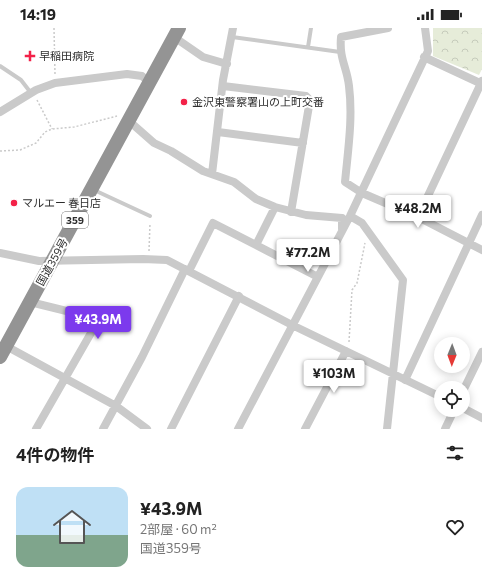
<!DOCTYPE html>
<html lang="ja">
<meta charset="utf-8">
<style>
body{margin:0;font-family:Commissioner,"Noto Sans JP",sans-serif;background:#f6f6f6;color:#222;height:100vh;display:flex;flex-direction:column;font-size:15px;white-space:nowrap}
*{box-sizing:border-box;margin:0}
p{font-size:13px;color:#767676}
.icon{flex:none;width:22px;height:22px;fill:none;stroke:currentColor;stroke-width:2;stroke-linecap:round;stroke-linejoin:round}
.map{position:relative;height:401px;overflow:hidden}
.side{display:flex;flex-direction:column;background:#fff;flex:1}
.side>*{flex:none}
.needle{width:26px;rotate:181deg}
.tools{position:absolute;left:434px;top:309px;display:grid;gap:8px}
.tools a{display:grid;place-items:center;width:36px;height:36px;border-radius:50%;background:#fff;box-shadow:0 2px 10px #0003;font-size:20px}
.price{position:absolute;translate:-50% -34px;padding:0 9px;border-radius:4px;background:#fff;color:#222;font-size:13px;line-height:26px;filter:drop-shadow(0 1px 2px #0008)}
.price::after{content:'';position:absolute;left:50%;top:24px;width:12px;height:9px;margin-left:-6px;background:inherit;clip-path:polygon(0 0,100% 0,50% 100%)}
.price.current{background:#7c3aed;color:#fff}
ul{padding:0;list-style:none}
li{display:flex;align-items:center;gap:12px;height:100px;padding:0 16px}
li+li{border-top:1px solid #e0e0e0}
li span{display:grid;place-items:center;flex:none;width:112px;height:80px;border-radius:12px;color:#555}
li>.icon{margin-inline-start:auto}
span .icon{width:48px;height:48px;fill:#fffc;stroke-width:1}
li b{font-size:17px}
h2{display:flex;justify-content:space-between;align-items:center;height:48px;padding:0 16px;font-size:17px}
.status{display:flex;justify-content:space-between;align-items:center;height:28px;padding:0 20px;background:#fff;direction:ltr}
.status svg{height:11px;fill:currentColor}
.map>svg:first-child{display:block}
.forest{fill:url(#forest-crowns)}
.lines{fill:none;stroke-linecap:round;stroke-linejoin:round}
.path{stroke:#cacaca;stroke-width:1.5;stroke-dasharray:2 2;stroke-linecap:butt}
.lane{stroke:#cacaca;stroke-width:4}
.street{stroke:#cacaca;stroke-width:8}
.highway{stroke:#949494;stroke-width:14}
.poi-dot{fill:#f32148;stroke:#fff;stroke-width:1.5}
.labels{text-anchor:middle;stroke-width:4;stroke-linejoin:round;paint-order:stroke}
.shield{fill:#fff;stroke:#6c6c6c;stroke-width:1}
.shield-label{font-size:10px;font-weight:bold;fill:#2d2d2d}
.poi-label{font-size:11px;fill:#2d2d2d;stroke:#fff;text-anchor:start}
.street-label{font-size:11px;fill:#2d2d2d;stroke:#fff}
</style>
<div class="status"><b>14:19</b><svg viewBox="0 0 49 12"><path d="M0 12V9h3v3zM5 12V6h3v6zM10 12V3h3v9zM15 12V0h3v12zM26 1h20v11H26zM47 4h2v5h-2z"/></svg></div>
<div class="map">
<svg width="482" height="401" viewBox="0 0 482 401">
<defs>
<pattern id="forest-crowns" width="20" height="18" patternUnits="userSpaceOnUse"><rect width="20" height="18" fill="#e6ecd9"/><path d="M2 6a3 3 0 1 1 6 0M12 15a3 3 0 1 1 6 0" fill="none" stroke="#c6cbbb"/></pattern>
</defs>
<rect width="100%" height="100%" fill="#fff"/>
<path class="forest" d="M433,0H482V41L479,47L433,28Z"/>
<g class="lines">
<path class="path" d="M54,0L55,46
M37,72L52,101
M0,123L20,122L36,115L45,104L52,101L74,99L117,88
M149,223L150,195
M349,314L352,262L357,255L365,215"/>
<path class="lane" d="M232,9L340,24
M308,19L311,0
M0,38L21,52L31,65
M94,162L150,188"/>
<path class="street" d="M388,0L341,9C339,31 347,39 349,58C353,90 348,122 345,154L362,165L418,189L482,222
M174,9L203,29L227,36
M424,29L482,56
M223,58L306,68L310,72L291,184
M0,84L36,62L55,55L127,46L142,48L149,54
M129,93L154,115L171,123L203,143L234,154L256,171L275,179L306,187L342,190V201
M218,104L303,115
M212,146L223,52L233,0
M350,188L362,195L403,252L387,401
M418,189L482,53
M256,217L275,179
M0,225L39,233L143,231L167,232L292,297L441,369
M189,243L213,195L318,249
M30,274L99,291L36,401
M6,318L116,378L147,401
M405,352L482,187
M463,363L482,324
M463,380L482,390
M103,401L142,329L185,241
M171,401L239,268
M238,401L350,188L428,23L425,0
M305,401L346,323
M445,401L454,382"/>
<path class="highway" d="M0,329L179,0"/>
</g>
<g class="poi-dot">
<path d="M28 22h4v4h4v4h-4v4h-4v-4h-4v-4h4z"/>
<circle cx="184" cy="74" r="4"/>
<circle cx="14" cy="175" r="4"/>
</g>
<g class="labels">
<rect class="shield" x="62" y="184" width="26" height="16" rx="3"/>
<g class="shield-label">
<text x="75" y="196">359</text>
</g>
<g class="poi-label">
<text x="39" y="32">早稲田病院</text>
<text x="192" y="78">金沢東警察署山の上町交番</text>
<text x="22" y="179">マルエー 春日店</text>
</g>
<g class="street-label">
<text transform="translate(52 234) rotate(-61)" y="4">国道359号</text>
</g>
</g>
</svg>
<div class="tools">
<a><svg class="needle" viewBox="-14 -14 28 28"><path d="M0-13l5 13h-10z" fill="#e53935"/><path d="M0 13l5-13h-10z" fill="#767676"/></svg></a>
<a><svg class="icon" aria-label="locate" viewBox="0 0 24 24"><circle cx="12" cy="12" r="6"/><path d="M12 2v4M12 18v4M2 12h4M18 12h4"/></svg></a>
</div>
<b class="price" style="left:418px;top:201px">¥48.2M</b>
<b class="price" style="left:308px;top:245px">¥77.2M</b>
<b class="price current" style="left:98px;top:312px">¥43.9M</b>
<b class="price" style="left:334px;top:366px">¥103M</b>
</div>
<section class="side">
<h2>4件の物件<svg class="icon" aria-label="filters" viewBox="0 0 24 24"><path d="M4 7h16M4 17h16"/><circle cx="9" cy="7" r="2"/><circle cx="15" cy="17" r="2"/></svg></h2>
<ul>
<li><span style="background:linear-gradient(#bfe0f5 60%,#7fa58c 0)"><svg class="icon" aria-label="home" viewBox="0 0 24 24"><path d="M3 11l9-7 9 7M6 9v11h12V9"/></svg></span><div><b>¥43.9M</b><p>2部屋 · 60 m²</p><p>国道359号</p></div><svg class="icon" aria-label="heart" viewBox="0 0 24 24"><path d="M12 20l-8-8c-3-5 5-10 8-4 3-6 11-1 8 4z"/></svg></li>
</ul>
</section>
